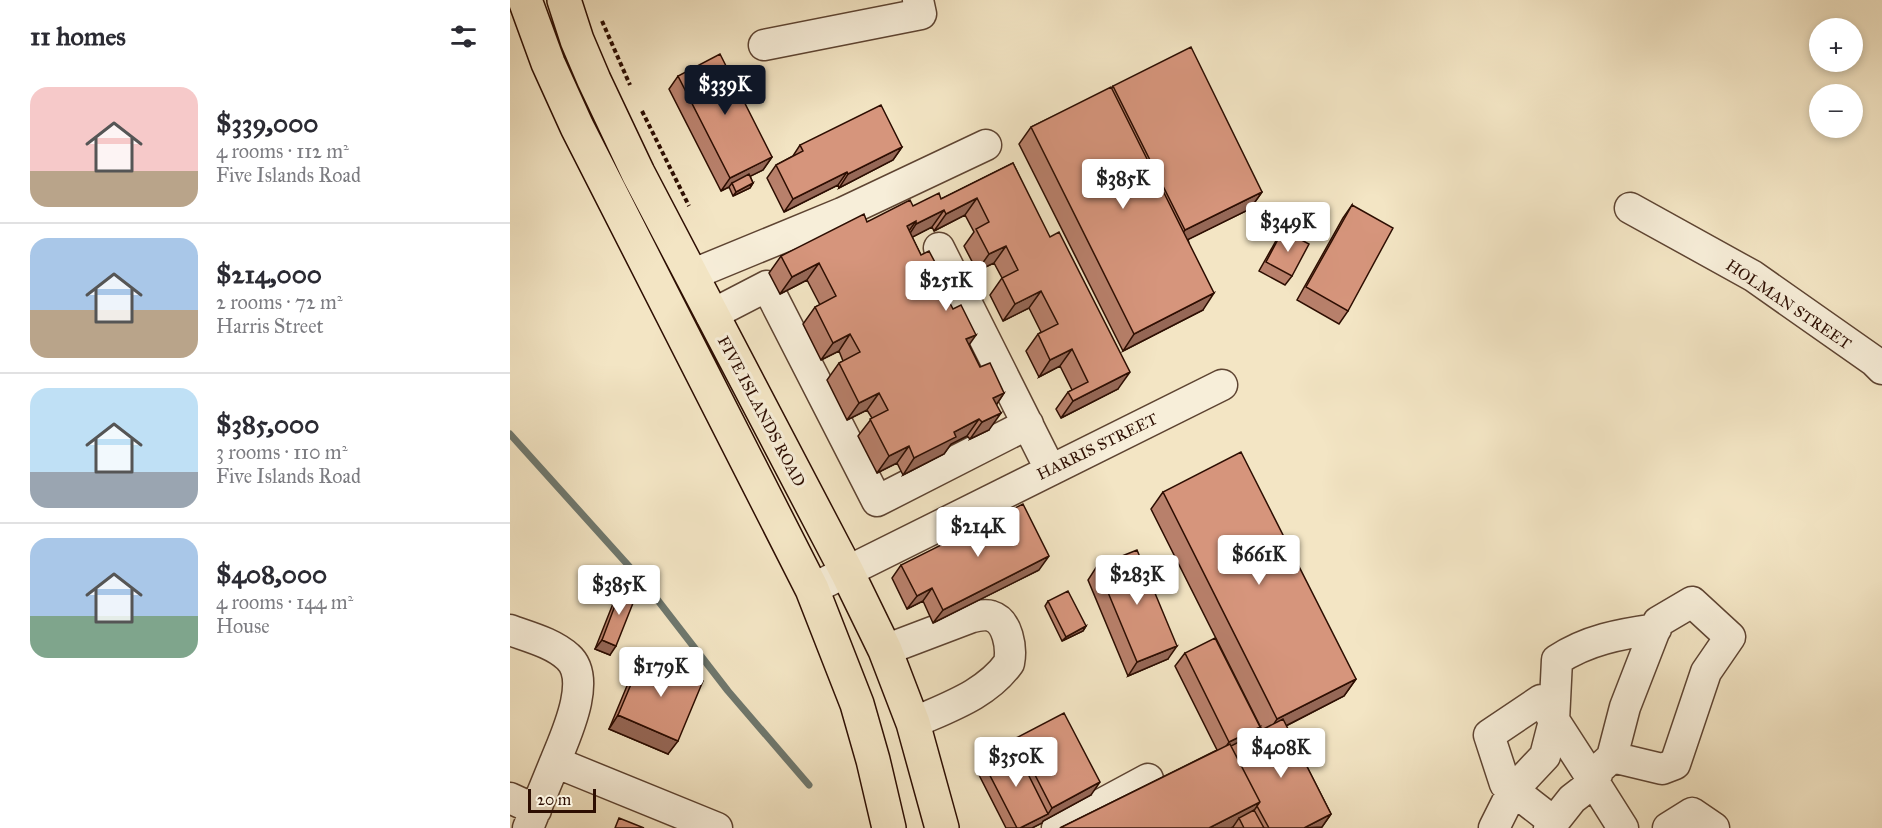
<!DOCTYPE html>
<meta charset="utf-8">
<style>
body{margin:0;font-family:"IM FELL Great Primer",serif;background:#f7f7f7;color:#2b2b33;height:100vh;display:flex;flex-direction:column;font-size:22px;white-space:nowrap}
*{box-sizing:border-box;margin:0}
p{font-size:20px;color:#7c7c81}
.icon{flex:none;width:33px;height:33px;fill:none;stroke:currentColor;stroke-width:2;stroke-linecap:round;stroke-linejoin:round}
.map{position:relative;flex:1;overflow:hidden}
.details{display:flex;flex-direction:column;background:#fff;width:510px}
.details>*{flex:none}
.buttons{position:absolute;left:1299px;top:18px;display:grid;gap:12px}
.buttons a{display:grid;place-items:center;width:54px;height:54px;border-radius:50%;background:#fff;box-shadow:0 3px 9px #0003;font-size:30px}
.scale{position:absolute;left:18px;bottom:15px;width:68px;box-sizing:border-box;padding-left:6px;border:3px solid #2d0e02;border-top:0;font-size:16px;line-height:21px;white-space:nowrap;color:#2d0e02;-webkit-text-stroke:4px #f7eed9;paint-order:stroke}
.price{position:absolute;translate:-50% -51px;padding:0 14px;border-radius:6px;background:#fff;color:#222;font-size:20px;line-height:39px;filter:drop-shadow(0 2px 3px #0008)}
.price::after{content:'';position:absolute;left:50%;top:36px;width:18px;height:14px;margin-left:-9px;background:inherit;clip-path:polygon(0 0,100% 0,50% 100%)}
.price.current{background:#111827;color:#fff}
ul{padding:0;list-style:none}
li{display:flex;align-items:center;gap:18px;height:150px;padding:0 30px}
li+li{border-top:2px solid #e1e1e2}
li span{display:grid;place-items:center;flex:none;width:168px;height:120px;border-radius:18px;color:#555}
li>.icon{margin-inline-start:auto}
span .icon{width:72px;height:72px;fill:#fffc;stroke-width:1}
li b{font-size:26px}
h2{display:flex;justify-content:space-between;align-items:center;height:72px;padding:0 30px;font-size:26px}
main{display:flex;flex:1;min-height:0}
.map>svg:first-child{display:block}
.lines{fill:none;stroke-linecap:round;stroke-linejoin:round}
.stream{stroke:#6f786e;stroke-width:7}
.minor-casing{stroke:#5e4432;stroke-width:33}
.major-casing{stroke:#2d0e02;stroke-width:36}
.path{stroke:#2d0e02;stroke-width:4;stroke-dasharray:4.5 3;stroke-linecap:butt}
.minor{stroke:#f7eed9;stroke-width:30}
.major{stroke:#f3e5c4;stroke-width:33}
.wall{fill:#b8806b;stroke:#2d0e02;stroke-width:1.5}
.shaded-wall{fill:#966857;stroke:#2d0e02;stroke-width:1.5}
.building{fill:#d6957c;stroke:#2d0e02;stroke-width:1.5}
.labels{text-anchor:middle;stroke-width:6;stroke-linejoin:round;paint-order:stroke}
.street-label{font-size:16px;fill:#2d0e02;stroke:#f7eed9}
</style>
<main>
<section class="details">
<h2>11 homes<svg class="icon" aria-label="filters" viewBox="0 0 24 24"><path d="M4 7h16M4 17h16"/><circle cx="9" cy="7" r="2"/><circle cx="15" cy="17" r="2"/></svg></h2>
<ul>
<li><span style="background:linear-gradient(#f6c9c9 70%,#b9a48a 0)"><svg class="icon" aria-label="home" viewBox="0 0 24 24"><path d="M3 11l9-7 9 7M6 9v11h12V9"/></svg></span><div><b>$339,000</b><p>4 rooms · 112 m²</p><p>Five Islands Road</p></div></li>
<li><span style="background:linear-gradient(#a9c7e8 60%,#b9a48a 0)"><svg class="icon" aria-label="home" viewBox="0 0 24 24"><path d="M3 11l9-7 9 7M6 9v11h12V9"/></svg></span><div><b>$214,000</b><p>2 rooms · 72 m²</p><p>Harris Street</p></div></li>
<li><span style="background:linear-gradient(#bfe0f5 70%,#9aa5b1 0)"><svg class="icon" aria-label="home" viewBox="0 0 24 24"><path d="M3 11l9-7 9 7M6 9v11h12V9"/></svg></span><div><b>$385,000</b><p>3 rooms · 110 m²</p><p>Five Islands Road</p></div></li>
<li><span style="background:linear-gradient(#a9c7e8 65%,#7fa58c 0)"><svg class="icon" aria-label="home" viewBox="0 0 24 24"><path d="M3 11l9-7 9 7M6 9v11h12V9"/></svg></span><div><b>$408,000</b><p>4 rooms · 144 m²</p><p>House</p></div></li>
</ul>
</section>
<div class="map">
<svg width="1372" height="828" viewBox="0 0 1372 828">
<rect width="100%" height="100%" fill="#f3e5c4"/>
<filter id="stains"><feTurbulence type="fractalNoise" baseFrequency=".00333" numOctaves="4"/><feColorMatrix values="0 0 0 0 .2 0 0 0 0 .09 0 0 0 0 .02 0 0 0 .5 -.17"/></filter>
<radialGradient id="worn" r=".72"><stop offset=".6" stop-color="#630" stop-opacity="0"/><stop offset="1" stop-color="#630" stop-opacity=".3"/></radialGradient>
<g class="lines">
<path class="stream" d="M0,434L136,585L218,691L299,785"/>
<defs>
<path id="minor" d="M254,45L411,14L408,0
M1120,208L1243,276L1364,361L1372,369
M429,248L540,469
M181,275L332,213L476,145
M201,315L257,286L367,501L518,424
M302,589L712,385
M0,630C19,637 43,643 58,657C83,679 55,737 45,762
M375,650L462,617C468,616 475,614 481,616C498,621 502,648 499,663C476,695 438,707 403,723
M1084,782L1089,769L1102,757L1115,707L1148,622L1182,602L1220,637L1196,672L1165,764L1152,769L1102,757
M0,798L26,810
M1044,822L995,784L979,735L1031,700L1084,782
M18,828L45,762L207,828
M547,828L638,779
M984,828L1003,790L1035,756L1044,721L1047,660C1077,640 1110,634 1146,629
M1039,828L1062,799L1084,782L1113,828
M1158,828L1182,813L1204,828"/>
<path id="major" d="M15,0L38,63L67,127L302,589L347,704L363,760L379,828
M54,0L67,40L84,80L128,173L337,572L375,650L403,723L432,828"/>
</defs>
<use href="#minor" class="minor-casing"/>
<use href="#major" class="major-casing"/>
<path class="path" d="M92,21L120,85
M132,111L179,206"/>
<use href="#minor" class="minor"/>
<use href="#major" class="major"/>
</g>
<path class="wall" d="M168,76L262,157L253,170L240,176L243,183L240,188L223,196L219,187L211,191L159,89Z
M603,86L752,192L740,209L678,239L693,310L613,351L509,144L521,127L602,88Z
M290,145L392,147L383,160L329,188L328,185L274,212L257,178L266,165L283,156Z
M503,163L608,389L551,418L546,409L558,392L562,390L550,366L529,377L516,351L528,334L531,332L519,308L493,321L480,295L492,278L484,263L467,271L454,246L464,232L455,215L424,231L422,227L402,237L411,255L436,283L432,288L470,367L494,393L486,405L479,430L460,439L457,436L441,444L434,454L393,475L387,463L367,473L348,436L362,418L357,410L337,420L317,380L329,363L333,361L329,351L311,360L293,324L305,307L310,305L297,280L270,294L259,273L271,256L357,222L403,206L431,199Z
M842,205L838,311L829,324L787,300L833,218Z
M773,230L782,276L775,285L749,271L767,239Z
M653,492L846,679L834,696L776,726L821,814L812,827L810,828H724L723,827L721,828H550L707,750L665,666L675,653L750,727L746,733L752,730L641,509Z
M391,565L529,570L423,623L413,601L397,609L382,578Z
M587,566L658,659L618,676L578,580Z
M112,587L100,655L85,649L106,596Z
M538,601L576,626L573,631L552,641L535,606Z
M133,656L158,754L99,729L124,669Z
M506,738L581,795L533,821L532,823L522,828H496L467,771L473,762L499,749Z"/>
<path class="shaded-wall" d="M392,147L383,160L329,188L338,174Z
M262,157L253,170L223,185L222,183L219,187L211,191L220,178Z
M337,172L328,185L274,212L283,199Z
M243,183L240,188L223,196L226,192Z
M752,192L740,209L663,247L675,230Z
M467,198L455,215L424,231L436,214Z
M434,210L422,227L395,241L406,224Z
M406,221L394,238L397,226Z
M496,246L484,263L467,271L479,254Z
M309,263L297,280L270,294L282,277Z
M531,291L519,308L493,321L505,304Z
M704,293L693,310L613,351L624,334Z
M340,334L329,351L311,360L323,343Z
M466,335L454,352L456,339Z
M562,349L550,366L529,377L540,360Z
M620,372L608,389L551,418L563,401Z
M369,393L357,410L337,420L349,403Z
M494,393L483,410V398Z
M491,413L479,430L460,439L472,422Z
M469,419L457,436L441,444L434,454L393,475L404,458L444,432Z
M399,446L387,463L367,473L379,456Z
M539,556L529,570L423,623L433,610Z
M422,588L413,601L397,609L407,596Z
M576,626L573,631L552,641L556,637Z
M92,640L106,646L100,655L85,649Z
M667,646L658,659L618,676L627,662Z
M846,679L834,696L756,736L767,719Z
M108,715L168,741L158,754L99,729Z
M750,727L741,740L710,755L719,742Z
M590,782L581,795L533,821L532,823L522,828H510L538,814L542,808Z
M750,802L738,819L729,818L723,827L721,828H699Z
M821,814L812,827L794,828Z"/>
<path class="building" d="M681,47L752,192L675,230L603,86Z
M210,54L262,157L220,178L168,76Z
M601,87L704,293L624,334L521,127Z
M371,105L392,147L338,174L337,172L283,199L266,165L293,151L290,145Z
M503,163L540,237L549,232L620,372L563,401L558,392L578,382L562,349L540,360L528,334L548,324L531,291L505,304L492,278L508,270L496,246L479,254L466,229L479,222L467,198L436,214L434,210L406,224V221L397,226L411,255L419,251L436,283L431,286L443,309L451,305L466,335L456,339L470,367L480,363L494,393L483,398L491,413L472,422L469,419L444,432L446,437L404,458L399,446L379,456L360,419L378,410L369,393L349,403L329,363L350,352L340,334L323,343L305,307L326,296L309,263L282,277L271,256L354,214L357,222L400,200L403,206L429,193L431,199Z
M239,174L243,183L226,192L222,183Z
M842,205L883,228L838,311L796,287Z
M773,230L799,244L782,276L756,262Z
M731,452L846,679L767,719L653,492Z
M513,504L539,556L433,610L422,588L407,596L391,565Z
M627,550L667,646L627,662L587,566Z
M112,587L127,593L106,646L92,640Z
M558,591L576,626L556,637L538,601Z
M705,638L750,727L719,742L675,653Z
M133,656L193,681L168,741L108,715Z
M554,713L590,782L542,808L506,738Z
M773,719L821,814L794,828H759L747,806L750,802L721,746Z
M720,744L750,802L699,828H550Z
M504,746L538,814L510,828H507L473,762Z
M744,810L754,828H734L729,818Z
M109,818L134,828H105Z"/>
<g class="labels">
<g class="street-label">
<text transform="translate(1279 304) rotate(34)" y="6">HOLMAN STREET</text>
<text transform="translate(252 411) rotate(62)" y="6">FIVE ISLANDS ROAD</text>
<text transform="translate(587 446) rotate(-26)" y="6">HARRIS STREET</text>
</g>
</g>
<rect width="100%" height="100%" filter="url(#stains)"/>
<rect width="100%" height="100%" fill="url(#worn)"/>
</svg>
<div class="buttons">
<a>+</a>
<a>−</a>
</div>
<div class="scale">20 m</div>
<b class="price current" style="left:215px;top:116px">$339K</b>
<b class="price" style="left:613px;top:210px">$385K</b>
<b class="price" style="left:778px;top:253px">$349K</b>
<b class="price" style="left:436px;top:312px">$251K</b>
<b class="price" style="left:468px;top:558px">$214K</b>
<b class="price" style="left:749px;top:586px">$661K</b>
<b class="price" style="left:627px;top:606px">$283K</b>
<b class="price" style="left:109px;top:616px">$385K</b>
<b class="price" style="left:151px;top:698px">$179K</b>
<b class="price" style="left:771px;top:779px">$408K</b>
<b class="price" style="left:506px;top:788px">$350K</b>
</div>
</main>
